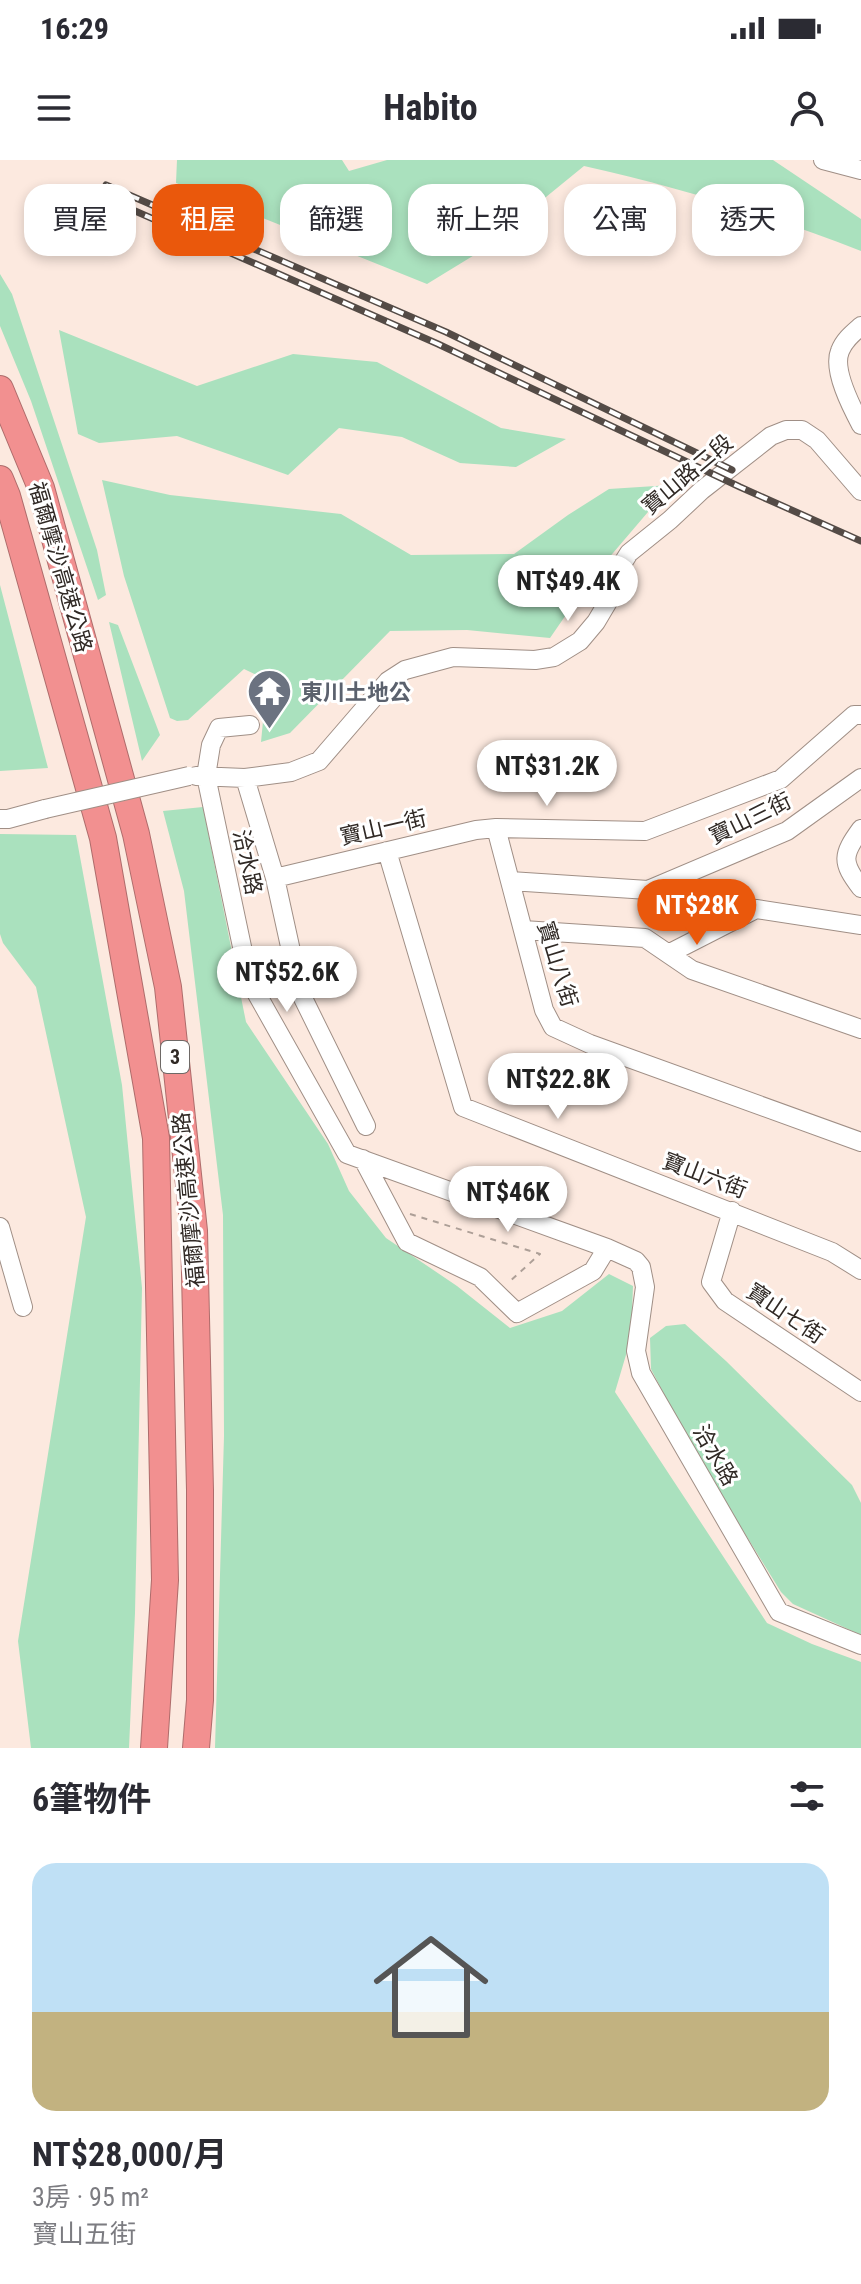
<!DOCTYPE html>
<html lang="zh-TW">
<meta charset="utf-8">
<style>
body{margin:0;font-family:"Roboto Condensed","Noto Sans TC",sans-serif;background:#f2f2f3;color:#2b2b33;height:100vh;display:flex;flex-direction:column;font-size:30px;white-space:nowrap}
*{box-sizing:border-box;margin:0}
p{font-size:26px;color:#7c7c81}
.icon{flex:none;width:44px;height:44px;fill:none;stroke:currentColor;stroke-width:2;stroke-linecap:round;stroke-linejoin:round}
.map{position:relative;height:1588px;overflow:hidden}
.side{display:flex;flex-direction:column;background:#fff;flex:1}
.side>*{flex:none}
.banner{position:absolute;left:24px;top:24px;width:814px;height:72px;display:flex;gap:16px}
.price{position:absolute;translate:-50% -68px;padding:0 18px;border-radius:28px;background:#fff;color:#222;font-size:26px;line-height:52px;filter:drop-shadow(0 2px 4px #0008)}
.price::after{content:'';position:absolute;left:50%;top:48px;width:24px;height:18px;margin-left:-12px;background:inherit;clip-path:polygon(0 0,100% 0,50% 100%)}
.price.selected{background:#ea580c;color:#fff}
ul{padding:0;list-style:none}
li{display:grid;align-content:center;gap:16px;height:424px;padding:0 32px}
li span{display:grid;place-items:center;height:248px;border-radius:24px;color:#555}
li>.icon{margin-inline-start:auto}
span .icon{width:144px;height:144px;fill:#fffc;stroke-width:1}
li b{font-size:34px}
h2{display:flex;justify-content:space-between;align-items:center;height:96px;padding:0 32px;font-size:34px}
.tag{padding:0 28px;border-radius:24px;background:#fff;box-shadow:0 4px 12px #0003;font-size:28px;line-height:72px}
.tag.selected{background:#ea580c;color:#fff}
.status{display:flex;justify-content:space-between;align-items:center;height:56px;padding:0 40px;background:#fff;direction:ltr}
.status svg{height:22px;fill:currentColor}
header{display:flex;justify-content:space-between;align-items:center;height:104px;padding:0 32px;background:#fff;font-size:36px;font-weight:700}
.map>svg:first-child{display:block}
.green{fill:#aae1be}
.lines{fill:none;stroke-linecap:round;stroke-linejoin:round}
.minor-casing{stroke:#a08f86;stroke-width:20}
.highway-casing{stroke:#ae6c6b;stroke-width:28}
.path{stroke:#ad9f97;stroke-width:2;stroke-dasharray:6 6;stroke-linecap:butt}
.minor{stroke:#fff;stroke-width:18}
.highway{stroke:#f29090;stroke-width:26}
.rail-casing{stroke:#544b46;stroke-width:7}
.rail{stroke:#fff;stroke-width:4;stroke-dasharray:12;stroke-linecap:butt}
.minor-bridge-casing{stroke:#a08f86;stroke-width:20;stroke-linecap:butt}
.minor-bridge{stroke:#fff;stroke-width:18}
.labels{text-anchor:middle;stroke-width:6;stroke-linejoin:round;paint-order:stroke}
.shield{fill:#fff;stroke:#6e6966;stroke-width:2}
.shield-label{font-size:20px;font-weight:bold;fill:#302925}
.street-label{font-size:22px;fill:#302925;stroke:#fff}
.worship-label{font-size:22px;font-weight:bold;fill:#5b616d;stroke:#fff;text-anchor:start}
</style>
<div class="status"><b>16:29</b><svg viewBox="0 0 49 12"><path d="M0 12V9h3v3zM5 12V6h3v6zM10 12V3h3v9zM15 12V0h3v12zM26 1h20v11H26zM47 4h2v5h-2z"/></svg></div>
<header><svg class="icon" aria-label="menu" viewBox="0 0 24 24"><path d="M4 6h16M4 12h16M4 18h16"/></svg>Habito<svg class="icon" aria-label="person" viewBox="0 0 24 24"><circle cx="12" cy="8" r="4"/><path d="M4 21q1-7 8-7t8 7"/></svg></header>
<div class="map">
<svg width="861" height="1588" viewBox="0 0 861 1588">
<rect width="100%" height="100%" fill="#fce9df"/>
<path class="green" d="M177,0H342L349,11L387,0H773L861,59V91C771,56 679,27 584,6L476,94L427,124L176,23Z
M0,114L12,134L97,390L106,435L98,440L31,241L0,166Z
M59,170L197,226L293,194L377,202L501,268L566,279L516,307L460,303L402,277L339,268L288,315L177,276L99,283L78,274Z
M102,320L170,335L341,354L411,395L514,394L568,355L609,329L671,325L590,420L550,478L467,470L390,471L290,573L261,582L267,520L244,509L188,560L177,561L170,558L124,416Z
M0,425L48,608L0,611Z
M109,462L118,465L160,575L142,601Z
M203,647L246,862L328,984L349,1031L386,1078L457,1126L510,1168L562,1151L609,1114L633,1126L631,1178L615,1232L767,1463L812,1484L861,1502V1588H215L224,1276L223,1055L184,731L163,651Z
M0,674L76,675L122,925L142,1128L135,1453L129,1588H31L18,1481L86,1057L36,827L3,783L0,774Z
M685,1164L726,1201L852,1325L861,1343V1475L793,1444L781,1432L692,1288L651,1209L650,1178L666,1166Z"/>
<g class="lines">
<defs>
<path id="minor" d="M823,0L861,10
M861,166C853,173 844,180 840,191C832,210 852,248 861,265
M250,565L219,568L211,585L206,616L249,820L347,994L607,1088L636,1101L641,1107L645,1127L636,1191L641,1213L779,1452L861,1485
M196,616L245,618L291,612L319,601L388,521L405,510L453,497L535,500L554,497L580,481L596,462L612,435L624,401L629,393L670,360L702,330L771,276L786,270H802L817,280L861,331
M245,618L275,718L476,670L496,668L645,671L781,619L854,555H861
M0,659H8L45,649
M496,668L544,850L553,867L590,884L861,982
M861,669C842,695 841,702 861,728
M387,691L463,947L832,1092L861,1110
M275,718L300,832L366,966
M510,721L648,730L787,671L861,618
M523,770L645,778L692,810L861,869
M670,793L756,749L861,765
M363,999L407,1082L480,1117L517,1153L593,1111L607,1088
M732,1051L711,1122L725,1141L861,1232
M0,1067L23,1147"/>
<path id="highway" d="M0,229L41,328L136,674L168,827L194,1071L200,1330V1540L196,1588
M0,319L7,336L103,678L156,978L165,1420L154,1588"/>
</defs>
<use href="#minor" class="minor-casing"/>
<use href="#highway" class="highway-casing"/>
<path class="path" d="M410,1054L540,1094L509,1122"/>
<use href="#minor" class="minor"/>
<use href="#highway" class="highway"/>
<defs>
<path id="rail" d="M106,25L446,172L732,310
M101,36L438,184L740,327L861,381"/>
</defs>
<use href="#rail" class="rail-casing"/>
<use href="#rail" class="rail"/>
<defs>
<path id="minor-bridge" d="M45,649L189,616"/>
</defs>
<use href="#minor-bridge" class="minor-bridge-casing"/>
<use href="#minor-bridge" class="minor-bridge"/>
</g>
<defs>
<symbol id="temple-pin" viewBox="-11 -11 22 30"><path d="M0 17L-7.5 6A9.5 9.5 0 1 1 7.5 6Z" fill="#6b7280" stroke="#fff"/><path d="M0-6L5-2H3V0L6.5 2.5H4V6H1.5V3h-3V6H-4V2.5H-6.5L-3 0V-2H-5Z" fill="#fff"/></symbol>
</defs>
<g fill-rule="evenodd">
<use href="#temple-pin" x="244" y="506" width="51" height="69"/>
</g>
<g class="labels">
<rect class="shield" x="161" y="881" width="28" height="32" rx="6"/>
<g class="shield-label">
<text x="175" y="904">3</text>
</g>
<g class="street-label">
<text transform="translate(687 314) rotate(-40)" y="8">寶山路二段</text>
<text transform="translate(61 407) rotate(74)" y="8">福爾摩沙高速公路</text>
<text transform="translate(750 658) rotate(-26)" y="8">寶山三街</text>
<text transform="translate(383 667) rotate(-13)" y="8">寶山一街</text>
<text transform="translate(248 702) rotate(78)" y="8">洽水路</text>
<text transform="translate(558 804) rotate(73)" y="8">寶山八街</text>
<text transform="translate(705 1015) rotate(21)" y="8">寶山六街</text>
<text transform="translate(188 1040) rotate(-95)" y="8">福爾摩沙高速公路</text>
<text transform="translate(786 1153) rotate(34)" y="8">寶山七街</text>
<text transform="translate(716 1295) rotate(60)" y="8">洽水路</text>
</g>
<g class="worship-label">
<text x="301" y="540">東川土地公</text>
</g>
</g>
</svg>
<b class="price" style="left:568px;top:463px">NT$49.4K</b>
<b class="price" style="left:547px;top:648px">NT$31.2K</b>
<b class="price selected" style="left:697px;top:787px">NT$28K</b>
<b class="price" style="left:287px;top:854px">NT$52.6K</b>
<b class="price" style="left:558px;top:961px">NT$22.8K</b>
<b class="price" style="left:508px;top:1074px">NT$46K</b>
<div class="banner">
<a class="tag">買屋</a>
<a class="tag selected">租屋</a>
<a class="tag">篩選</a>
<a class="tag">新上架</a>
<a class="tag">公寓</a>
<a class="tag">透天</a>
</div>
</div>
<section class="side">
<h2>6筆物件<svg class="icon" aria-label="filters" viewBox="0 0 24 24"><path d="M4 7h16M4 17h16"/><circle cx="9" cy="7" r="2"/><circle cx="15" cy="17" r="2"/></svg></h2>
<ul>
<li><span style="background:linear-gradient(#bfe0f5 60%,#c2b280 0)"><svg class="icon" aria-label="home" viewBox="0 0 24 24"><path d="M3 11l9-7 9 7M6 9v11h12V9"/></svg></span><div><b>NT$28,000/月</b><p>3房 · 95 m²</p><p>寶山五街</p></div></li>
</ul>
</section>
